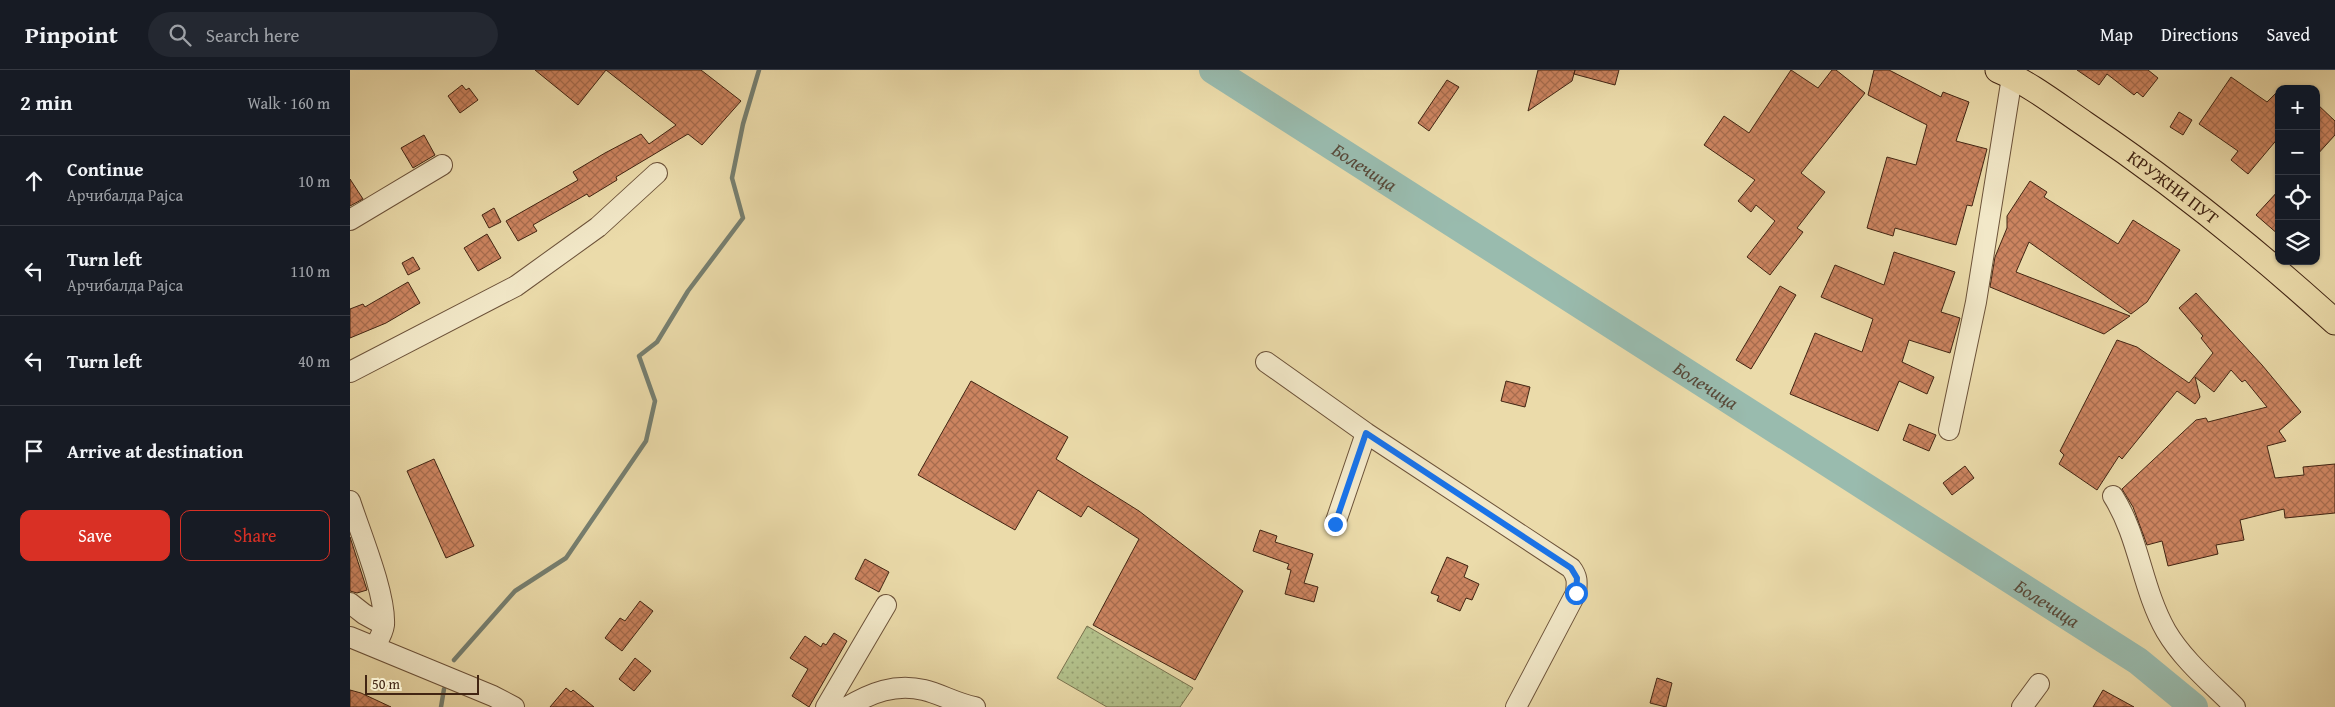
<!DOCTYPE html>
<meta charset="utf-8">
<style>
body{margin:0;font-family:"Gentium Book Plus",serif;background:#242831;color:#f1f3f6}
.controls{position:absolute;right:15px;top:15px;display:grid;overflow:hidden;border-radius:10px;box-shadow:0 1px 4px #0004}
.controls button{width:45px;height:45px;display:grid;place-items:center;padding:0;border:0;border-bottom:1px solid #363941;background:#171b24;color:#f1f3f6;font:25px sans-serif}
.scale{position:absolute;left:15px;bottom:12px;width:114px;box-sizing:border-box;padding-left:5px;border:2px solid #422513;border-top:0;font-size:14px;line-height:18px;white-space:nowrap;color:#422513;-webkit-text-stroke:4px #f2e8c8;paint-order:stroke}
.stop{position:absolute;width:15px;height:15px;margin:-11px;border:4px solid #1a73e8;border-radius:50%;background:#fff}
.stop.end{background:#1a73e8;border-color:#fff;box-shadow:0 1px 5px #0008}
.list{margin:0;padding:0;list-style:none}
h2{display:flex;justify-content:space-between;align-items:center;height:65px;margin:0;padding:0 20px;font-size:21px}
h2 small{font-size:16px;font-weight:400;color:#9ea1a6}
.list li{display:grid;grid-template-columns:32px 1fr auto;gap:15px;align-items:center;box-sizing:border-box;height:90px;padding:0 20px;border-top:1px solid #363941}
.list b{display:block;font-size:19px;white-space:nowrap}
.list p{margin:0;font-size:16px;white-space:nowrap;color:#9ea1a6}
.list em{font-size:16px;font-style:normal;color:#9ea1a6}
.actions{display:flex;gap:10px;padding:15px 20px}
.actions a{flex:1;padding:11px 0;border:1px solid #d93025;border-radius:10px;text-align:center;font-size:18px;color:#d93025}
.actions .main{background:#d93025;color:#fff}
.icon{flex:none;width:28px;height:28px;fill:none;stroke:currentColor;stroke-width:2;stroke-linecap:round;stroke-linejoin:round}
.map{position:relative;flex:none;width:1985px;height:637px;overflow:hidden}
header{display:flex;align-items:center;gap:30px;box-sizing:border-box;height:70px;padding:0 25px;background:#171b24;border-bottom:1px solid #363941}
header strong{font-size:24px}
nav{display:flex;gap:28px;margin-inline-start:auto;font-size:18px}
.search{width:350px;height:45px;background:#242831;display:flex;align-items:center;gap:12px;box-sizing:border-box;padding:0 18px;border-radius:28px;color:#9ea1a6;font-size:19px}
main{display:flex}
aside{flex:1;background:#171b24}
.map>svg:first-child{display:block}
</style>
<header>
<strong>Pinpoint</strong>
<div class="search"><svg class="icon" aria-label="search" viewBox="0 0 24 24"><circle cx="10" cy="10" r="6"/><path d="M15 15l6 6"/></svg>Search here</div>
<nav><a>Map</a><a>Directions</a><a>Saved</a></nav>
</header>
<main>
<aside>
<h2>2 min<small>Walk · 160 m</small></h2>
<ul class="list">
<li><svg class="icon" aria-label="ahead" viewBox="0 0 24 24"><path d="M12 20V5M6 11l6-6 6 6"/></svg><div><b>Continue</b><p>Арчибалда Рајса</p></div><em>10 m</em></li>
<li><svg class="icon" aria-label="left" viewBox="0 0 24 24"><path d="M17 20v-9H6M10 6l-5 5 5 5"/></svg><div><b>Turn left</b><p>Арчибалда Рајса</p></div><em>110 m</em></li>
<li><svg class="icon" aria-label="left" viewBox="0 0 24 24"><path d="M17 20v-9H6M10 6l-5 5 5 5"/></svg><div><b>Turn left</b></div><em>40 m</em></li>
<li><svg class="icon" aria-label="arrive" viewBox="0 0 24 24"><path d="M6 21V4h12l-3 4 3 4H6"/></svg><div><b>Arrive at destination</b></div></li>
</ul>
<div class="actions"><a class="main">Save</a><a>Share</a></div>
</aside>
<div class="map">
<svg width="1985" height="637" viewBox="0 0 1985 637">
<defs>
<pattern id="grass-dots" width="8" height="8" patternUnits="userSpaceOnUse" patternTransform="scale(1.25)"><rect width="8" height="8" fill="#b3c18b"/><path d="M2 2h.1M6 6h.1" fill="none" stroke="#939d70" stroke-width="1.8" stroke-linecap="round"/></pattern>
<pattern id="building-cross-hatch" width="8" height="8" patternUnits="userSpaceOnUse" patternTransform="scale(1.25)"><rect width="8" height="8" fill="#cc8460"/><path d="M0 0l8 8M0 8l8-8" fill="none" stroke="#a76c4e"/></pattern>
</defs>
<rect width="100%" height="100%" fill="#ebdbaa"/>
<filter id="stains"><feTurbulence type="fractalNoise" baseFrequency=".004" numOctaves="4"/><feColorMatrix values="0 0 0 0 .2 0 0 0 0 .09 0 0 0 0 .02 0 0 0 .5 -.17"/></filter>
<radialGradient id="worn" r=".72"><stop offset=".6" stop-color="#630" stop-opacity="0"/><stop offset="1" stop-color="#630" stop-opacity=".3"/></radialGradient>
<!-- grass -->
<path fill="url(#grass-dots)" stroke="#7a734f" d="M737,556L843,618L830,637H757L707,608Z"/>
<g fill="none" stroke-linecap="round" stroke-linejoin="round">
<!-- stream -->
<path stroke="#767f70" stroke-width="4.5" d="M104,590L165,521L216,488L296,371L305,331L289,286L307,272L338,221L393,148L382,108L393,54L409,0
M91,637L94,619"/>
<!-- river -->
<path stroke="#99bbae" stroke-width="28" id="s1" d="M863,0L1788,591L1844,637"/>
</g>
<!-- building -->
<path fill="url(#building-cross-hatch)" stroke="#422513" d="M185,0H351L391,31L352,75L338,64L266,107L267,110L239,127L237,124L183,155L187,161L168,171L156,151L228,110L223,102L255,83L291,64L299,74L326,55L256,0L228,35Z
M1188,0H1225L1222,11L1178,41Z
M1225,0H1269L1265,15L1224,4Z
M1441,0L1468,18L1482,0H1486L1515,23L1451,103L1475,122L1447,158L1453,162L1420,205L1397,187L1425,151L1406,135L1401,142L1388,131L1405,110L1354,75L1374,46L1399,63Z
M1524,0H1539L1591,27L1593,22L1619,32L1606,71L1637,79L1622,136L1617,135L1606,175L1545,158L1543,166L1517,158L1537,87L1566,95L1577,55L1518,25Z
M1727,0H1798L1808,8L1793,27L1787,22L1784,25L1757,4L1749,15Z
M1881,7L1917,32L1929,20V67L1898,104L1881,90L1888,81L1849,54Z
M1097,10L1109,17L1079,61L1068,53Z
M112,15L116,20L119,18L128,30L110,43L98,26Z
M1966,33L1985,51V65L1966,86Z
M1829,42L1842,50L1833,65L1820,57Z
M74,65L85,85L63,98L51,78Z
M0,109L13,129L0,136Z
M1680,111L1697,122L1694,127L1768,174L1783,150L1830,180L1797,232L1781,244L1679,172L1666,202L1780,246L1754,264L1640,217L1645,187L1657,158V146Z
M1929,120V165L1906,145Z
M144,138L151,152L139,158L132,145Z
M137,164L151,188L128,201L114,178Z
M1544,182L1605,202L1591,242L1610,248L1600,283L1559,270L1552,292L1584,307L1577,324L1549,311L1528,361L1440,324L1465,263L1512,282L1523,249L1471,227L1485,195L1534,215Z
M63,187L70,199L58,205L52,193Z
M58,212L70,233L36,253L0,268V239L13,234L15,237Z
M1430,216L1446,225L1401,299L1386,290Z
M1846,223L1912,295L1951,342L1929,361L1936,371L1917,376L1925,408L1954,405L1953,397L1985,394V443L1935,448L1934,439L1890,450L1894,470L1866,475L1868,484L1818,496L1812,471L1797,475L1783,437L1772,419L1846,350L1856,348L1858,352L1917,337L1895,310L1892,312L1881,300L1864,322L1845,307L1850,327L1845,334L1827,321L1772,389L1769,386L1747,420L1709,394L1714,385L1710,381L1767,270L1787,277L1839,313L1863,283L1851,268L1853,266L1829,238Z
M621,311L718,367L706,389L789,441L893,521L845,610L743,555L789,469L738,436L731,447L688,420L665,460L568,405Z
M1156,311L1180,317L1175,337L1151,331Z
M1559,354L1586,365L1579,381L1553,370Z
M84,389L124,476L96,488L57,401Z
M1615,396L1624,408L1602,425L1593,413Z
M910,460L927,466L925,472L963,484L954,513L968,517L964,532L935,524L941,500L937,499L939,494L903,481Z
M0,467L17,520L7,523L0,521Z
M1097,487L1118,496L1114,507L1129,514L1122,530L1116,528L1110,541L1087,531L1089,526L1081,523Z
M515,489L539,502L529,522L505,509Z
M290,531L303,541L272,581L255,568L270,548L275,551Z
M484,563L497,571L459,637L442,626L458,599L440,588L455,566L471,577L473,573L476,575Z
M285,588L301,601L284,621L269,609Z
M1307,608L1322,613L1316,637L1300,633Z
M216,618L221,622L223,620L244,637H200Z
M0,620L11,623L41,637H0Z
M1753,620L1784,637H1743Z"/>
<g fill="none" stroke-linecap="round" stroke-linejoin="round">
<defs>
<path id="minor" d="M0,150L92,95
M916,292L1016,363L1221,498C1228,507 1227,513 1226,523L1166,637
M0,302L166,216L248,157L307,103
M1599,360L1626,232L1662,7
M1763,426C1789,467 1792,519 1816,561C1833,590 1861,613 1885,637
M0,431C10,462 36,524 34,555C33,563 29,569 25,576
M985,454L1016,363
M0,533L14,544L34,555
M0,567L143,626L164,637
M476,637L536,535
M497,637C521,623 545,613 574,620C591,624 607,634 625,637
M1672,637L1689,614"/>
<g id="major">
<path id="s2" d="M1648,0C1679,13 1707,35 1735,54C1824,114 1906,180 1985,252"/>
</g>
</defs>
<!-- minor casing -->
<use href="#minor" stroke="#6c5239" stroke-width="22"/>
<!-- major casing -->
<use href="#major" stroke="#422513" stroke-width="27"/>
<!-- minor -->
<use href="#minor" stroke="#f2e8c8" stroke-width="20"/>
<!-- major -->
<use href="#major" stroke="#ebdbaa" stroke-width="25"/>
</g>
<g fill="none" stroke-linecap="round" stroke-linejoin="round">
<!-- route -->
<path stroke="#1a73e8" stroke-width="6" d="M985,454L1016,363L1221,498L1227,508L1226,523"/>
</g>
<g text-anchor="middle" stroke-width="4.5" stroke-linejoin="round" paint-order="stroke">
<!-- street labels -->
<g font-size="18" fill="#422513" stroke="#f2e8c8">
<text dy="6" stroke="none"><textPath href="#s2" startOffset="211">КРУЖНИ ПУТ</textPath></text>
</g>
<!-- water labels -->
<g font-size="19" font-style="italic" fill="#584a3a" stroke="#f2e8c8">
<text dy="7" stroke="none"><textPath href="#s1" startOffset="180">Болечица</textPath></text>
<text dy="7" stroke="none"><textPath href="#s1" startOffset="585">Болечица</textPath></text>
<text dy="7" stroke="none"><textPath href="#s1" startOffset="990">Болечица</textPath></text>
</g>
</g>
<rect width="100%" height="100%" filter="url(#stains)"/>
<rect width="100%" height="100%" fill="url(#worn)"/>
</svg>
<div class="controls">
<button>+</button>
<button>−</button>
<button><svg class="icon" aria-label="locate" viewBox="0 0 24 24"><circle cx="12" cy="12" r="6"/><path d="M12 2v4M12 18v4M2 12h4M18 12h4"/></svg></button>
<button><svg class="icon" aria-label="layers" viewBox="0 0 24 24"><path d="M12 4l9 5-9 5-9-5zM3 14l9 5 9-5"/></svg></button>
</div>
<div class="scale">50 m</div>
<div class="stop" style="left:1226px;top:523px"></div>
<div class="stop end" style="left:985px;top:454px"></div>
</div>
</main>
